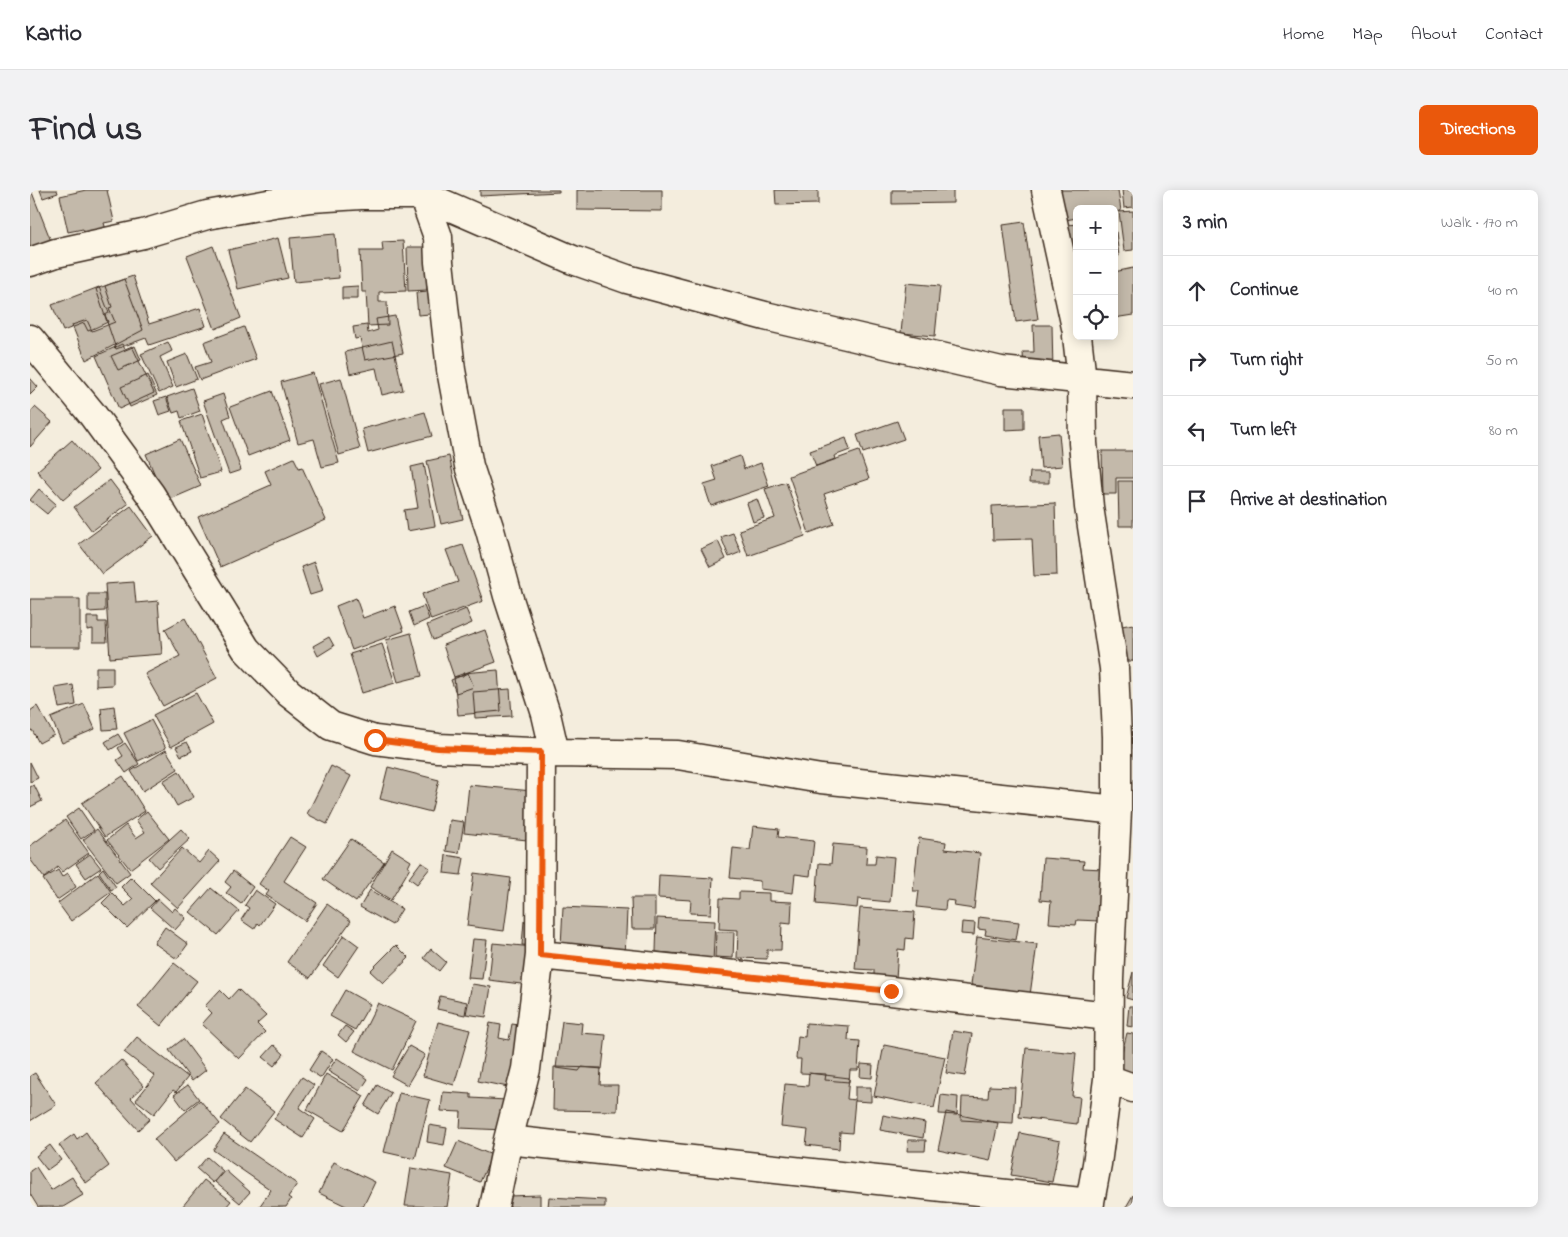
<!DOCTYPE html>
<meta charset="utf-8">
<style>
body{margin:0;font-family:"Indie Flower",sans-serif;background:#f2f2f3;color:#2b2b33}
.controls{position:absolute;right:15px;top:15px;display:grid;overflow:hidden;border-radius:8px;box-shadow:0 2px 12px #0003}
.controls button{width:45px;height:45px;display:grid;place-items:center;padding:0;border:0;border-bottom:1px solid #e1e1e2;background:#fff;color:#2b2b33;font:25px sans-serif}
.stop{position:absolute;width:15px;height:15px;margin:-11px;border:4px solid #ea580c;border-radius:50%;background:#fff}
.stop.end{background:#ea580c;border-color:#fff;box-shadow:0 1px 5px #0008}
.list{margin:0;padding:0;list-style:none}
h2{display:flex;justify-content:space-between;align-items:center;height:65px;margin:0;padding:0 20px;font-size:21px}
h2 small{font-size:16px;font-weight:400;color:#7c7c81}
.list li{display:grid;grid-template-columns:32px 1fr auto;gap:15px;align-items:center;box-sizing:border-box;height:70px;padding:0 20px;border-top:1px solid #e1e1e2}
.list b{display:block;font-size:19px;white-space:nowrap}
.list em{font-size:16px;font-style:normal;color:#7c7c81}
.icon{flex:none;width:28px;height:28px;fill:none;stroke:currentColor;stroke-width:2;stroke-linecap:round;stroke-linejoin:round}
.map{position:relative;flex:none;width:1103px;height:1017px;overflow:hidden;border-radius:8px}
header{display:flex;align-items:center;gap:30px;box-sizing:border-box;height:70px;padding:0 25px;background:#fff;border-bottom:1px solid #e1e1e2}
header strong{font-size:24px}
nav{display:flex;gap:28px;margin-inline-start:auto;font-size:18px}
.intro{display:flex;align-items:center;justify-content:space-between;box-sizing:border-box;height:120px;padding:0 30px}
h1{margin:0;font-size:35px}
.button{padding:12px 22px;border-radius:8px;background:#ea580c;color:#fff;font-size:18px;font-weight:700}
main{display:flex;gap:30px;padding:0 30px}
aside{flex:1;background:#fff;border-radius:8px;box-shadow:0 2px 12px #0003}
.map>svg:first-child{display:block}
</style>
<header>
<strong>Kartio</strong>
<nav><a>Home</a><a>Map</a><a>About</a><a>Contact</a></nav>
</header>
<div class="intro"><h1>Find us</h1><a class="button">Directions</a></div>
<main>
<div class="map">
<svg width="1103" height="1017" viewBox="0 0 1103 1017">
<rect width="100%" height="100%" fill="#f4eddd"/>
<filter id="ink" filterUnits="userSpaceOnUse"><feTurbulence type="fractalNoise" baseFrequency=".02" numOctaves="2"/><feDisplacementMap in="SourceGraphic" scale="10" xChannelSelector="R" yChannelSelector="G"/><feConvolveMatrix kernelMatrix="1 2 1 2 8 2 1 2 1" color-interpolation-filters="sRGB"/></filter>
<g filter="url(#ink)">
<!-- building -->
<path fill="#c3b9aa" stroke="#3b2a1e" d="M0,0H1L21,51L0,58Z
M10,0H27L28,3L13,8Z
M56,0H77L84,31L74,33L77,43L56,48L53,39L38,42L30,6Z
M450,0H529V2L450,6Z
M547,0H632V21L547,20Z
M745,0H788V14L746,15Z
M862,0H923V13L862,14Z
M1025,0H1088L1091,21L1084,22V19H1047V28L1029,31Z
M1092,0H1103V17L1094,18Z
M1103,21V60L1094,61L1089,22Z
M994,32L1008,129L986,132L973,35Z
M1047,34V71H1043L1037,35Z
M1084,42H1086L1089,66H1084Z
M305,44L309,88L264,92L260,48Z
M248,48L258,88L208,99L198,60Z
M373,51L376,101L349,102V112H357L358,135L338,136L336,102H332L330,61H353L352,52Z
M183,56L211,128L185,139L157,66Z
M377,57H396L397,100L378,101Z
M1103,78V125L1084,128V82Z
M103,86L119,134L170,118L176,136L119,155L116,148L86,159L66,99Z
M94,89L113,140L56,170L42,135L57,130L62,141L85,132L79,118L82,117L75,96Z
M876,93L910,96L905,146L871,143Z
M328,96V109H312V97Z
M69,97L79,123L75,125L78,132L58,141L54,133L33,141L22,115Z
M398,102L400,124L388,125L386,103Z
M365,126L373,163L335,170L330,148L325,149L323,137L337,135L338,143L348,140L346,129Z
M1003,135H1022L1023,182H994L993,162H1004Z
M214,137L226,169L170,190L165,177L181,172L174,152Z
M362,151L373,200L352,205L346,178L320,184L315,162Z
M138,152L142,161L130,167L143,197L129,203L111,164Z
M92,154L95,159L102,156L124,203L89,219L66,166Z
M105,156L111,170L88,180L81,166Z
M157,164L167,189L146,197L137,172Z
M283,183L309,273L292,277L284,249L268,253L251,192Z
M118,185L127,205L100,217L91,197Z
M0,188L8,197L0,205Z
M311,188L330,259L309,265L289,194Z
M162,198L170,221L151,228L149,221L143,223L137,207Z
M242,201L260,250L218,266L200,217Z
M193,204L200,226L193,229L211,280L199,284L173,211Z
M136,207L141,221L129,225L124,211Z
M5,217L22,232L0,257V223Z
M975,217H994V239L975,240Z
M395,222L402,246L338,263L332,239Z
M172,224L191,282L170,288L151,231Z
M867,231L874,249L833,263L827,245Z
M1029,243L1032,276L1011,278L1008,245Z
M816,248L820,260L804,266L805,269L786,276L780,261Z
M150,249L171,296L136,311L116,264Z
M42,250L68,280L33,310L7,281Z
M829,261L839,289L794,304L804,334L779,343L759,286Z
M1072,261H1103V288H1086V304H1073Z
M419,266L433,329L411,334L397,271Z
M710,266L714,279L731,273L739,296L681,316L674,295L687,291L682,276Z
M264,268L269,278L272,277L296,330L190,377L168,327L241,295L235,281Z
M394,274L405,336L377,341L374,320L388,318L381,277Z
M1000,282H1019V293H999Z
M80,290L98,314L62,341L44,317Z
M1088,291H1103V336H1089Z
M756,292L775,346L718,366L709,340L745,328L735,299Z
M9,299L26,314L17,324L0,310Z
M727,309L734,328L723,332L717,313Z
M1025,313L1027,385L1004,386L1002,349L963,350L962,316Z
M101,316L123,346L72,384L49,354Z
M703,343L711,362L699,367L691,347Z
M688,351L696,369L680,377L671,359Z
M433,355L453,411L401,430L392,404L428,392L416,360Z
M284,372L293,401L280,405L271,377Z
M104,392L106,413L128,411L132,464L80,468L75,394Z
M58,404H75V421L58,422Z
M326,408L333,428L365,416L374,441L322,460L306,416Z
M0,409H50V457H0Z
M394,416L399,429L384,436L379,422Z
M436,419L442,433L403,450L397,435Z
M57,427H68V432H76L77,452H63V439L57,440Z
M155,428L187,488L133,516L115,484L150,466L135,439Z
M1103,434V471H1096L1092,436Z
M455,440L466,472L424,487L413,455Z
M381,443L392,486L368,492L356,450Z
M299,447L304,456L288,466L283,456Z
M352,454L365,493L332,503L320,464Z
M66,477H83V495L66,496Z
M468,480L471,521L428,525L424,487L433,486V483Z
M438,483L444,497L426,503L421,490Z
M43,495L46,515L29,518L25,498Z
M480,499L482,526L445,528L443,502Z
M166,503L183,534L141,557L123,525Z
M54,514L65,539L32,553L21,528Z
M7,516L24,545L9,553L2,540L0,541V521Z
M84,516L87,539L73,540L71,518Z
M121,530L136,558L108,571L94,543Z
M88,544L93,552L80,560L75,552Z
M157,552L162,561L151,566L146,557Z
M95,553L109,574L96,583L87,570L93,566L88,558Z
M136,560L148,579L113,601L101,581Z
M0,572L8,588L0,592Z
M301,576L321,586L297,634L277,624Z
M358,577L409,590L401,622L350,609Z
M149,581L164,607L147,616L133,591Z
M93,586L115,621L75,647L52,613Z
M4,595L12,611L0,617V597Z
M439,595L502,601L497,650L434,643Z
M49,618L64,640L51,649L36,627Z
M117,621L139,649L100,679L77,650L96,635L106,648L115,642L106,630Z
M35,630L59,663L32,682L28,677L14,688L0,669V656Z
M420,630L434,632L429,663L416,661Z
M723,636L749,639L748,647L784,651L780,686L765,684L763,703L730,699V691L700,688L703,658L720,660Z
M67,639L100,683L86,693L53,650Z
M151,639L160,649L128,678L119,668Z
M260,647L276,657L254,691L287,713L275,731L236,705L239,701L229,694Z
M889,648L916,652L915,659L950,663L944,719L924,716L925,711L916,710L915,720L887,717L889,701H883Z
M321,649L354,672L326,712L293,689Z
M803,654L837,657L836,674H845L846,665L864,667L860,712L828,709L827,718L786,714L789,673L801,674Z
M152,658L169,673L179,661L190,671L148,718L120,693Z
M362,659L381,671L378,677L380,678L361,710L340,697Z
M60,664L71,678L56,688L46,674Z
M416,665L434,668L431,685L414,683Z
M1013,668L1054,671L1053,678L1073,679L1069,731L1047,730L1046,735L1019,733L1021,711L1010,710Z
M391,672L400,678L387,694L379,688Z
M73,678L86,697L81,700L69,682Z
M28,680L32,687L38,683L46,697L27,710L13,689Z
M203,681L223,697L211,714L196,703L201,697L195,692Z
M68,683L81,702L41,731L28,713Z
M444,683L481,688L474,741L437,736Z
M629,685L683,688L681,724L660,723L661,710L628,708Z
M101,687L125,711L97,738L72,713L82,703L95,716L103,709L91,697Z
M181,698L209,721L188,745L160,722Z
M225,700L245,714L230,735L228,733L224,739L211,730L219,718L215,715Z
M340,700L372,719L362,735L330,717Z
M709,702L739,703V711L762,712L761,734L752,733L751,760H737V769L707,768L708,740L689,739L690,708L709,709Z
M601,708H625V739H602Z
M128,709L142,722L145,718L156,728L145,740L120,718Z
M297,714L321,731L280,788L257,772Z
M533,717L597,720L595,767L531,756Z
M830,718L885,722L883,749L876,748L875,760L868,759L866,789L844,787V780L825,779Z
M949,727L989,732L986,750L955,745L956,740L948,739Z
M627,728L685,731L683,771L652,769V764L626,762Z
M494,731L506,732L504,756L492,755Z
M932,732L945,733L944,745L931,744Z
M135,737L158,754L147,769L124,753Z
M686,742H704L703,768L685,767Z
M314,745L329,756L308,787L293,776Z
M947,747L1007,754L1000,805L956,808L957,797L941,795Z
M443,749L457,750L452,789L438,788Z
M463,753L503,757L499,795L459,790Z
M366,755L379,768L353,793L340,781Z
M401,759L416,772L409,781L394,768Z
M144,773L167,791L131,836L108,817Z
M1103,782V810L1096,808Z
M442,794L461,797L456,827L436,824Z
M208,799L236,826L227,834L235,842L209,869L172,834L182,823L175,816L190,800L199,809Z
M315,800L340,814L325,840L300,826Z
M410,806L437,812L435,825L407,819Z
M348,813L386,831L362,880L324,861Z
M1099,816H1103V837L1097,836Z
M532,831L552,833L551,843L576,845L572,879L552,877L549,881L526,878Z
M408,832L440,840L424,895L393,886Z
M460,833L471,835L469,848L479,850L482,834L495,836L483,898L448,891Z
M776,833L819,836L818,850L830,851L828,880H820L819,892L795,890L796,884L770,883L771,869H766L768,846L775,847Z
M315,836L324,842L316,852L308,845Z
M923,841L942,844L935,886L916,883Z
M1097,843L1103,844V887L1087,883Z
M107,847L158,887L146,902L143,900L124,924L106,910L125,886L94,862Z
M153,849L176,880L162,891L139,860Z
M244,855L254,864L244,876L233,867Z
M854,855L915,867L904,918L844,906Z
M379,856L395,865L377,895L361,886Z
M996,858L1046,863L1042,906L1050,907L1047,934L989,927Z
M291,861L303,869L291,888L279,880Z
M307,868L338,889L330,901L298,881Z
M91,870L114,896L101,908L120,929L108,940L66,893Z
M831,874L843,875L842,888L830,887Z
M524,877L571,878L570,895H588L587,921L523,920Z
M5,883L26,915L0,931V886Z
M779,883L819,888L817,909L825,910L822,943L810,942L809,959L776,955L778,940L751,937L755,894L778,896Z
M296,884L334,906L313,941L277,920Z
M272,887L284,895L269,918L285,929L273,948L244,929Z
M158,895L169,909L155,920L144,905Z
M347,895L361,903L348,924L335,916Z
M959,896L985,897L983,933L931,930L932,907L958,908Z
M825,897H841V912L825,911Z
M215,899L244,921L220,952L191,929Z
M413,902L441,904V908L476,910L474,940L430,938L431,922L411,921Z
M369,903L400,910L385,969L354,962Z
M911,905L928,907L927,925L909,924Z
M170,910L190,934L144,972L124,949Z
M916,922L968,933L960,971L908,960Z
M853,925L895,933L893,948L850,940Z
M399,935L417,938L414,955L397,952Z
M56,942L79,976L56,993L29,955L44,944L47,949Z
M990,943L1030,951L1022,992L981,985Z
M194,944L267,994L258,1007L261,1009L256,1017H229L241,1000L183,960Z
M878,950H896L895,961H877Z
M428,951L462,965L450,992L416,978Z
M20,955L31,970L17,980L6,966Z
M177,967L193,981L183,993L167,979Z
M304,972L345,992L333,1017H318L289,1003Z
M6,977L21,1000L42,987L53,1005L33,1017H8L0,1004V981Z
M381,978L422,985L417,1017L375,1016Z
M195,980L220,1002L210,1013L185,992Z
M174,990L201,1011L196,1017H152Z
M510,1005V1017H478V1006Z
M1103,1005V1017H1096Z
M519,1007L575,1010V1017H518Z"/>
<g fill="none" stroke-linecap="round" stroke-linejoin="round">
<defs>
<path id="street" d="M393,0V5L408,47L409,72L421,180L439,276L460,340L478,406L516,524L525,563
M1016,0L1047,142
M0,72L26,63L113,44L177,25L244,13L281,8L331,5H393L543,70L597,89L735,126L971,181L1103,195
M1047,146L1052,190L1053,253L1059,317L1084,478L1087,547V620L1079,789L1078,889L1067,974L1059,1017
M0,149L62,224L121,305L216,459L259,503L301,536L345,550L408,558L525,563L648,565L791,589L1087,620
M510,765L861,801L1078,826
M1078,889L1103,898
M478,950L1060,1013
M464,1017L478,950L496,879L510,765L511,562"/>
</defs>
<!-- street casing -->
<use href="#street" stroke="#3b2a1e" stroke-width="31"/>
<!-- street -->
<use href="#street" stroke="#fcf5e5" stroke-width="28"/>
</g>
</g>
<g fill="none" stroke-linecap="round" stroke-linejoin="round" filter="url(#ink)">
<!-- route -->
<path stroke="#ea580c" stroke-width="6" d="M345,550L408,558L511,562L510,765L861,801"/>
</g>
</svg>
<div class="controls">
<button>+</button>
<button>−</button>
<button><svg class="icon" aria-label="locate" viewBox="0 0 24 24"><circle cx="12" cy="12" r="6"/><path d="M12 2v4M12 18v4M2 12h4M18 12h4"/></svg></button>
</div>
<div class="stop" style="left:345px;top:550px"></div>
<div class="stop end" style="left:861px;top:801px"></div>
</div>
<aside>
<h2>3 min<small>Walk · 170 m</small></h2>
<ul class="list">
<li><svg class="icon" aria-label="ahead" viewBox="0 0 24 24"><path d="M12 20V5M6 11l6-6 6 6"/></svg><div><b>Continue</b></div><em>40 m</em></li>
<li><svg class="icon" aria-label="right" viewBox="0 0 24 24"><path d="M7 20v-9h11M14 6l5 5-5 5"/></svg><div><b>Turn right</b></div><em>50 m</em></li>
<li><svg class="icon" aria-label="left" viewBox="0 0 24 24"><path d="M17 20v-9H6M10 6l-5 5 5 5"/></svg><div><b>Turn left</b></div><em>80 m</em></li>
<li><svg class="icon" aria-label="arrive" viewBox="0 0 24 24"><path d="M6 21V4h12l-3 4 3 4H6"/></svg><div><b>Arrive at destination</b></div></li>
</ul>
</aside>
</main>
